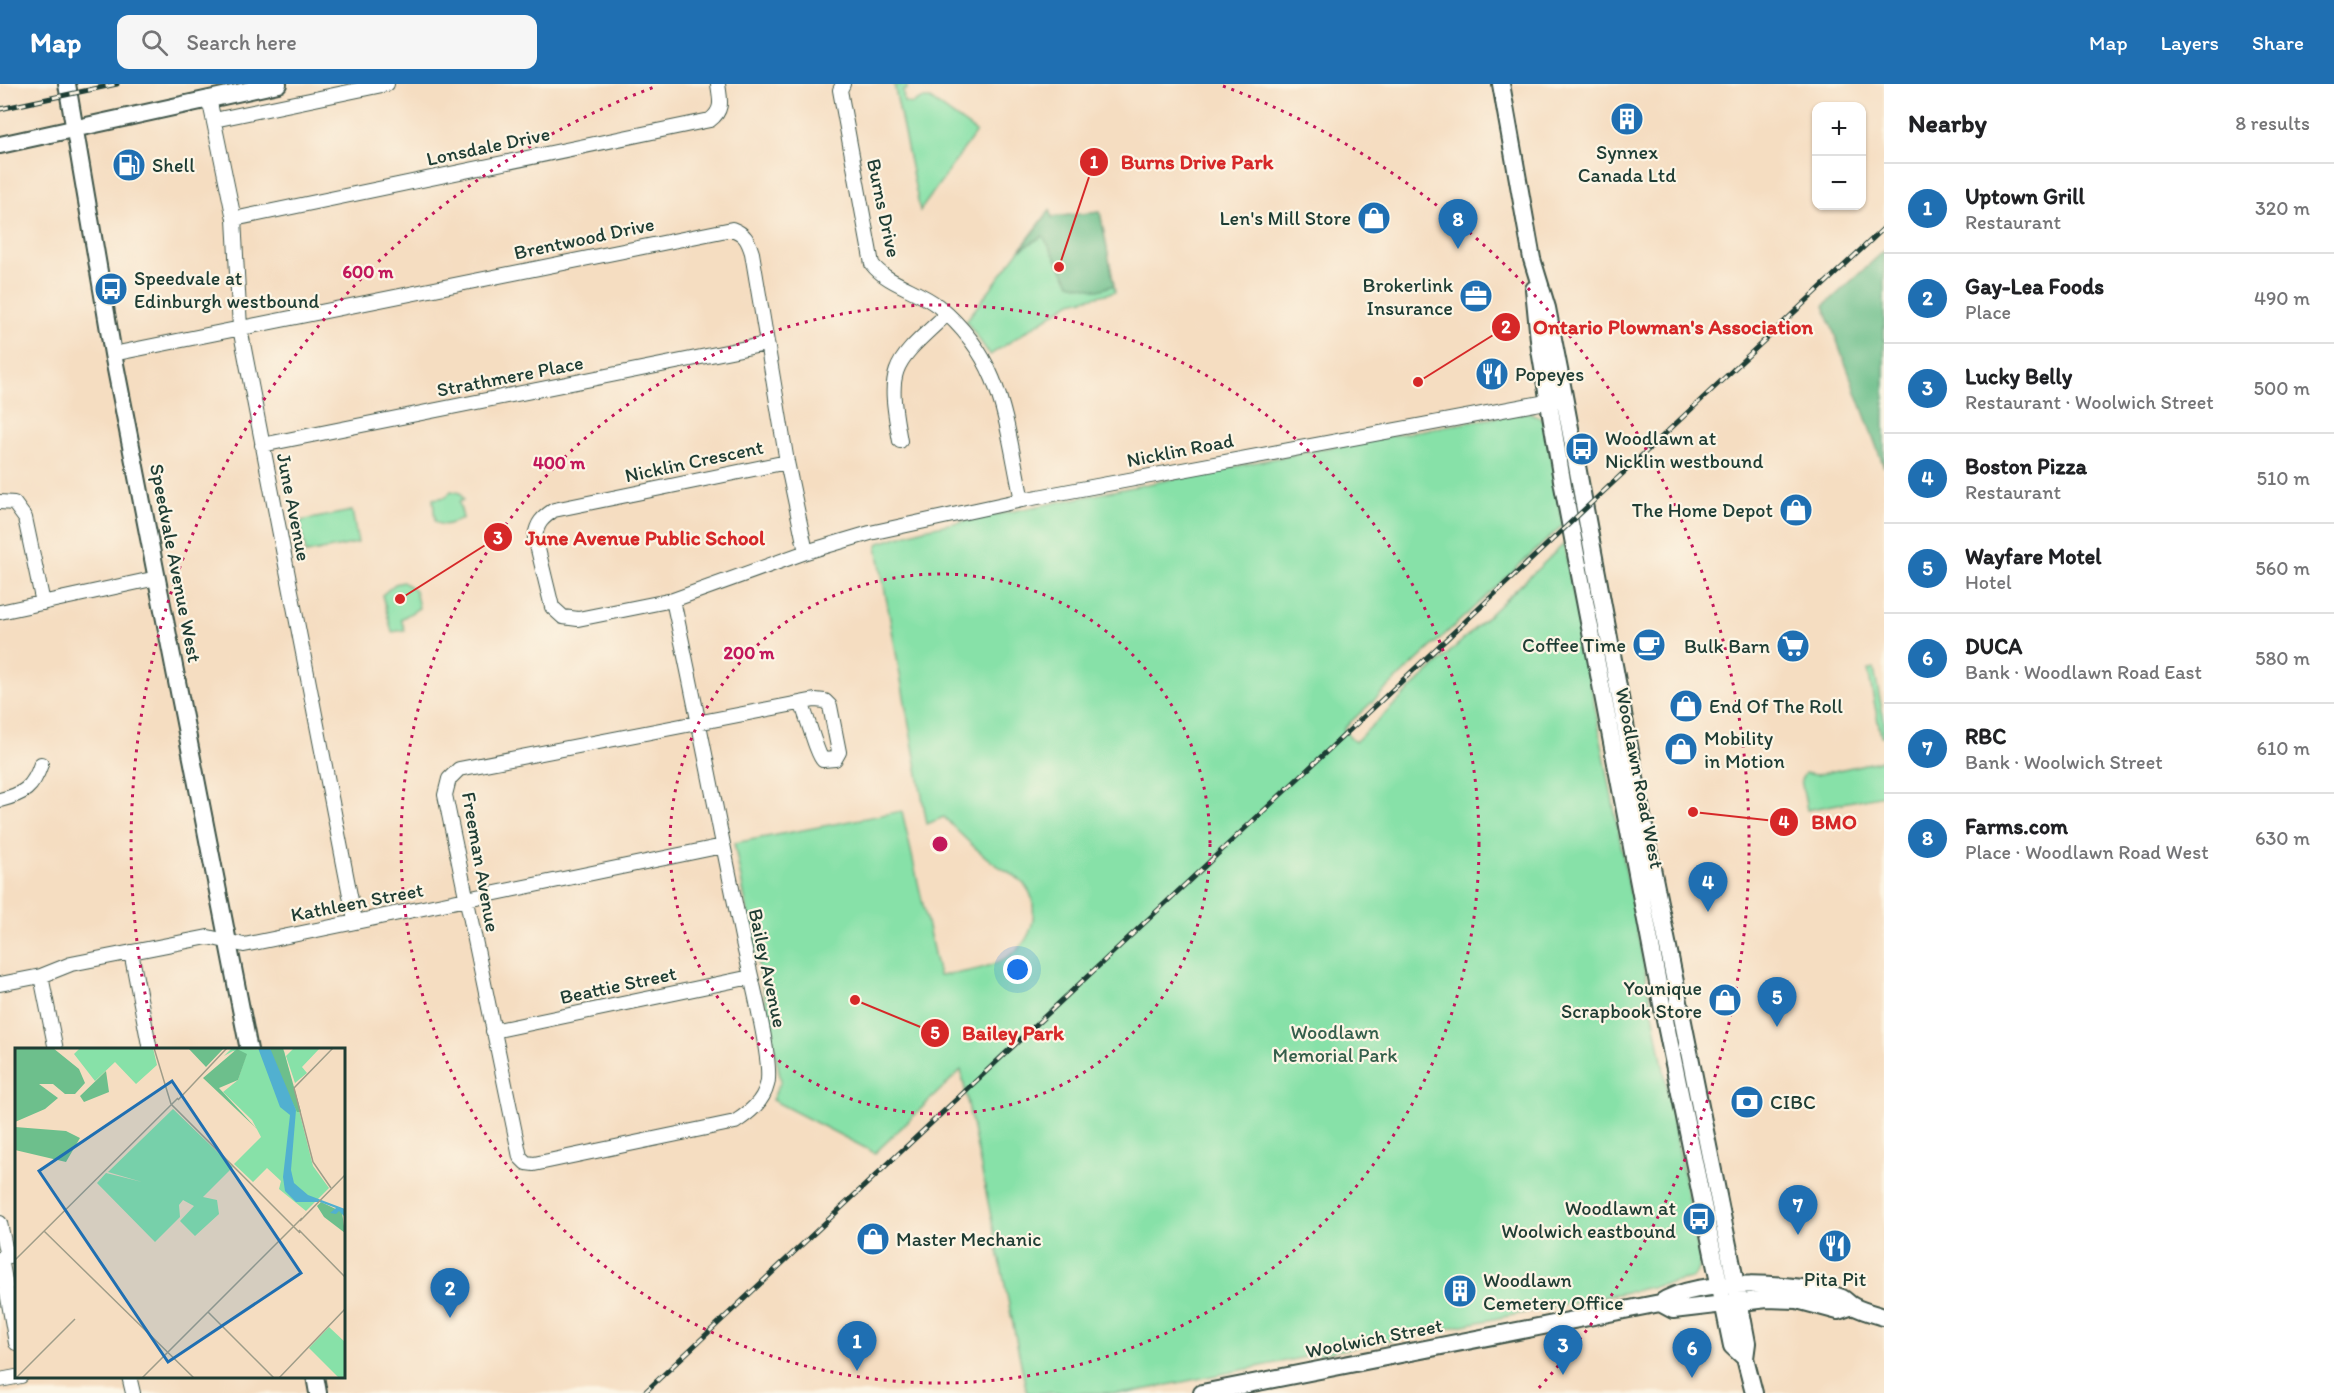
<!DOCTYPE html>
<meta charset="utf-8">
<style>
body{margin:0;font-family:Itim,sans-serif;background:#f6f6f6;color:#202124}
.controls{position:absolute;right:18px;top:18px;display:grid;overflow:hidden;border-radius:12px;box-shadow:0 2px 4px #0004}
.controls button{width:54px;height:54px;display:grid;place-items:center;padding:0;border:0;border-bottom:2px solid #e0e0e0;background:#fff;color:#202124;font:30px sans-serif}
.you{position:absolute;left:1018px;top:886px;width:21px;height:21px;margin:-15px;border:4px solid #fff;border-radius:50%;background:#1a73e8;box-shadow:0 0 0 9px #1a73e833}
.badge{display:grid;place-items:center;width:39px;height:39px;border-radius:50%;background:#1f6fb2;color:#fff;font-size:20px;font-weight:700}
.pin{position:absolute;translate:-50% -50px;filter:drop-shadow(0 2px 3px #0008)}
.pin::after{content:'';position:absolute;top:32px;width:21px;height:18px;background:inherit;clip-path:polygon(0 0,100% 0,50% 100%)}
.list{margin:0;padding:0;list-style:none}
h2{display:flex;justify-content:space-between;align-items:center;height:78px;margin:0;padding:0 24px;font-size:26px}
h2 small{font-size:20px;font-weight:400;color:#757577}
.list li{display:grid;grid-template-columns:39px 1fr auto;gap:18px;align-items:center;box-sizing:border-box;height:90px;padding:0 24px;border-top:2px solid #e0e0e0}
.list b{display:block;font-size:22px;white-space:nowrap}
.list p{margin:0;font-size:20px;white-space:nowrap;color:#757577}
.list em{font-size:20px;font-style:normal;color:#757577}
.icon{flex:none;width:33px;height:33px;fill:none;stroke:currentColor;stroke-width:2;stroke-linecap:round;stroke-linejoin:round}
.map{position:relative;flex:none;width:1884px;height:1309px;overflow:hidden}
header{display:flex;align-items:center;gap:36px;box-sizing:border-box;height:84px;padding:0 30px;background:#1f6fb2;color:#fff}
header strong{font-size:28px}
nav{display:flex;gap:33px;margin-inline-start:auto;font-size:21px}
.search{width:420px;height:54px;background:#f6f6f6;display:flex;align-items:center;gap:15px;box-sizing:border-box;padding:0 21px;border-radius:12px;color:#757577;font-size:22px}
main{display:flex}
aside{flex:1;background:#fff}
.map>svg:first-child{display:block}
</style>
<header>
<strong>Map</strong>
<div class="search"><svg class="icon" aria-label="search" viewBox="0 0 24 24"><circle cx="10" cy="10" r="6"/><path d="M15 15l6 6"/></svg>Search here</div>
<nav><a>Map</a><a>Layers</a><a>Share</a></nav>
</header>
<main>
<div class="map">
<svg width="1884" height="1309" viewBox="0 0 1884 1309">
<rect width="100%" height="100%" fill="#fcf5e5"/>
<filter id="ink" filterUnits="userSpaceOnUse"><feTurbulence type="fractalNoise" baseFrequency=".0167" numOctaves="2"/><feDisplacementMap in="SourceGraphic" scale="12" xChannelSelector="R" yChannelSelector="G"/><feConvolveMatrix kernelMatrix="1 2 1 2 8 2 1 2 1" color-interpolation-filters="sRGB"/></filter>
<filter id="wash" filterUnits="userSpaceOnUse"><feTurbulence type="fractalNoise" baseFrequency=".008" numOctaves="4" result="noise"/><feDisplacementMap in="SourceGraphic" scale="24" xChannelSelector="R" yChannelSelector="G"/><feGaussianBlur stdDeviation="1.35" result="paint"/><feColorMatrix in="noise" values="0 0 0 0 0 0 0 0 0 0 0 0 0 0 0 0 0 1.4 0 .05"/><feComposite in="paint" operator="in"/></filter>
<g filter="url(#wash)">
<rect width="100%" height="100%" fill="#f5ddc1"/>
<!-- green -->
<path fill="#87e1a8" stroke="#538f6e" stroke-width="1.5" d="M894,0H907V5L903,7L904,18L912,20L921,15H930L976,48L920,127Z
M1050,126L1052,133L1100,128L1115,208L1071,218L990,271L966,237Z
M1528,328L1540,333L1547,342L1563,441L1343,645L1355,658L1564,460L1700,1177L1699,1185L1691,1195L1128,1309H1027L961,986L875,1069L772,1016L781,997L734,759L902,727L939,892C975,887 1027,880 1033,835C1034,825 1034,813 1027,804C1019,792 1007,788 995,780C976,766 960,750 944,733L927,740L877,463L879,459L924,445L1366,356Z
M451,407L460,409L463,416L459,418L463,434C453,438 444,445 435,437L433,415L446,413Z
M352,427L358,459L306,469L300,437Z
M403,498L415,506L419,524L401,535L405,546L392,548L382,511L395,500Z
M1874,585L1884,636V653H1881L1868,586Z
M1884,676V711L1807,726L1801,696L1805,689L1816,691Z"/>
<!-- forest -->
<path fill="#6dbf8c" stroke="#467e60" stroke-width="1.5" d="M1050,126L1052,133L1100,128L1114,201L1099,206L1070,199L1043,152L1021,165Z
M1884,167V383L1824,222Z"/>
</g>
<g filter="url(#ink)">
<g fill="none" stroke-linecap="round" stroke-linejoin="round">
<defs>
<path id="minor" d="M843,0L840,6L872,180C887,200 918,206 938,222C1004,276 1005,338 1022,416
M209,14L234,135L240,244L355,837
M214,36L387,0
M234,135L710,36C724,26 720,15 718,0
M113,270L732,145C745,150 748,156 752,169L787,378L806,468
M900,357C886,281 892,281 947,230
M262,361L766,260
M787,378L554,426C542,434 537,439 535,453L552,523L563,533L578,535L673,516L806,468L870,449L1022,416L1557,316
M0,418L14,419L25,434L43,519
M673,516C698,630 719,744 743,858C749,885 774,980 767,1001C763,1018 749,1029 735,1038L534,1080L526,1079L520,1073L445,711L449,695L459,685L815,616L825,617L830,622L839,668L835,675L823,676C817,671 807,631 801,619
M0,528L157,494
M0,716C24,710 33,704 41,680
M131,868L150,966
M41,892L56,966
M0,900L41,892L71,880L208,853L244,861L723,762
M493,947L751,893
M0,1139L7,1173
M1,1174L16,1259
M129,1292L133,1309
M0,1296L21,1292"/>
<path id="major" d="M67,0L113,270L249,966
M1501,0L1532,175L1547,224L1561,296L1648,764L1739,1216L1747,1259L1745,1274L1754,1309
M0,61L278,0
M1534,205L1540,266L1563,402L1666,941L1732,1262L1745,1274
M1660,1219L1673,1226L1767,1215L1797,1216L1838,1227L1853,1222
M315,1292L318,1309
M1202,1309L1660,1219C1697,1193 1801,1197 1842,1214C1846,1216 1849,1220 1853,1222C1862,1227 1874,1230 1884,1233"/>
</defs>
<!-- minor casing -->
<use href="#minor" stroke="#3f5549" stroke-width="16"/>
<!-- major casing -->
<use href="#major" stroke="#3f5549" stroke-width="20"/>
<!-- minor -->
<use href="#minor" stroke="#fff" stroke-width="14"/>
<!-- major -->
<use href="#major" stroke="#fff" stroke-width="16"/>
<defs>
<path id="rail" d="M0,25L117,0
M644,1309L1884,144"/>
</defs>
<!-- rail casing -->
<use href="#rail" stroke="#1f3d34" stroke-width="5"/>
<!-- rail -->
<use href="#rail" stroke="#fcf5e5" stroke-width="3" stroke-dasharray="9" stroke-linecap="butt"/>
</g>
</g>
<!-- distance rings -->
<g fill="none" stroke="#c2185b" stroke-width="3" stroke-dasharray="3 6">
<circle cx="940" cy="760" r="270"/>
<circle cx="940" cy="760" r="539"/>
<path d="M157 963A809 809 0 0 1 657 2M1223 2A809 809 0 0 1 1536 1307"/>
</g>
<!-- icons -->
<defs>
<symbol id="building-disc" viewBox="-11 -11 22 22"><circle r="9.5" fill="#1f6fb2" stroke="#fcf5e5"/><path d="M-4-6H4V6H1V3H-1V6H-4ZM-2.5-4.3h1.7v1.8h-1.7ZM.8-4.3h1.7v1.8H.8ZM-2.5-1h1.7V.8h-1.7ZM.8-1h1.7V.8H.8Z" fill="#fff"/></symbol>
<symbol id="fuel-disc" viewBox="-11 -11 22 22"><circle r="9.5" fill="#1f6fb2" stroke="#fcf5e5"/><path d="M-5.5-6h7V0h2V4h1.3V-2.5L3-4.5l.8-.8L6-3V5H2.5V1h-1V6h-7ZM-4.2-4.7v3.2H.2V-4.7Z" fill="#fff"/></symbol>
<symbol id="shop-disc" viewBox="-11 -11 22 22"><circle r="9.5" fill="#1f6fb2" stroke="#fcf5e5"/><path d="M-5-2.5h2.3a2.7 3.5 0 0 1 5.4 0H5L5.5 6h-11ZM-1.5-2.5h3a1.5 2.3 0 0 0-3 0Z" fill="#fff"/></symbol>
<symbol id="bus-disc" viewBox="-11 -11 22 22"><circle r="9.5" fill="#1f6fb2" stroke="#fcf5e5"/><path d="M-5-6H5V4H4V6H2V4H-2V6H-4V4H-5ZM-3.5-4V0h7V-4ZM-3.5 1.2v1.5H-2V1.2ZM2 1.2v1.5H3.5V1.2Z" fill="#fff"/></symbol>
<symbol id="office-disc" viewBox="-11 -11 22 22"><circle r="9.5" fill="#1f6fb2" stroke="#fcf5e5"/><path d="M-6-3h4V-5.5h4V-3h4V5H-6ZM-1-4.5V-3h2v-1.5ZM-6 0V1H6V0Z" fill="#fff"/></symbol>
<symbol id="restaurant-disc" viewBox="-11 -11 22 22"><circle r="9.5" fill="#1f6fb2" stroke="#fcf5e5"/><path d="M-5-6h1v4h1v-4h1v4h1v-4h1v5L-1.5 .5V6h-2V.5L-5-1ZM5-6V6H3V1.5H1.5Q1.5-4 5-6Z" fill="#fff"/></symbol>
<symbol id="cafe-disc" viewBox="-11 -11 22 22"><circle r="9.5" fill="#1f6fb2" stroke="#fcf5e5"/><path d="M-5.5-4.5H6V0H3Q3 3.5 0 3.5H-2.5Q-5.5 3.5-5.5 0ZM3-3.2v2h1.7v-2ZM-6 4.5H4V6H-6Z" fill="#fff"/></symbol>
<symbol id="supermarket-disc" viewBox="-11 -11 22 22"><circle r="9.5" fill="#1f6fb2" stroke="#fcf5e5"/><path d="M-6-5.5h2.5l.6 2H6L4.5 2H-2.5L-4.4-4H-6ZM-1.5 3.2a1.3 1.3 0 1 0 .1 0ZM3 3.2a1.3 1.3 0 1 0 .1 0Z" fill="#fff"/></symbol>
<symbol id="bank-disc" viewBox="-11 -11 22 22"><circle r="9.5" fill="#1f6fb2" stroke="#fcf5e5"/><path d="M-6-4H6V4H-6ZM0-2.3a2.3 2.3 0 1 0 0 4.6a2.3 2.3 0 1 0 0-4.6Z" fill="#fff"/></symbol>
</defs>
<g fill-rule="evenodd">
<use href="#building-disc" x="1608" y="16" width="38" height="38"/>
<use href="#fuel-disc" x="110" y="62" width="38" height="38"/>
<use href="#shop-disc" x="1355" y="115" width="38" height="38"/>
<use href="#bus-disc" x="92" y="186" width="38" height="38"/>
<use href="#office-disc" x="1457" y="193" width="38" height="38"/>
<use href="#restaurant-disc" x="1473" y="271" width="38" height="38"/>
<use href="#bus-disc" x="1563" y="346" width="38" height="38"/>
<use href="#shop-disc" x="1777" y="407" width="38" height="38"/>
<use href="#cafe-disc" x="1630" y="542" width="38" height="38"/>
<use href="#supermarket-disc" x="1774" y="543" width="38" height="38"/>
<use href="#shop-disc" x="1667" y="603" width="38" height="38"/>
<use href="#shop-disc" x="1662" y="646" width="38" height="38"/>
<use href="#shop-disc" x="1706" y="897" width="38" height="38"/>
<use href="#bank-disc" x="1728" y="999" width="38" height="38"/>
<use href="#bus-disc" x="1680" y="1116" width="38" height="38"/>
<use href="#shop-disc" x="854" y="1136" width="38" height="38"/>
<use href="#restaurant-disc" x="1816" y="1143" width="38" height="38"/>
<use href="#building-disc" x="1441" y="1188" width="38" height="38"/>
</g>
<g text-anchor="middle" stroke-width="4.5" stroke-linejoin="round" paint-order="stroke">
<!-- street labels -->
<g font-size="20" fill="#1f3d34" stroke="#fcf5e5">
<text transform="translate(488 62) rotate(-12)" y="7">Lonsdale Drive</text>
<text transform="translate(884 124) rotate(78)" y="7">Burns Drive</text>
<text transform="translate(584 154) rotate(-12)" y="7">Brentwood Drive</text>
<text transform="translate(510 292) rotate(-11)" y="7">Strathmere Place</text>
<text transform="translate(1180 366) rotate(-11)" y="7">Nicklin Road</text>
<text transform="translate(694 377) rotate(-12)" y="7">Nicklin Crescent</text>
<text transform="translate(294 423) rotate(79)" y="7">June Avenue</text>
<text transform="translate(176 479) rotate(79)" y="7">Speedvale Avenue West</text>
<text transform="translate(1640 694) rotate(79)" y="7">Woodlawn Road West</text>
<text transform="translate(481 778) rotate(80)" y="7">Freeman Avenue</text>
<text transform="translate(357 818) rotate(-11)" y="7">Kathleen Street</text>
<text transform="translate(768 884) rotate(78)" y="7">Bailey Avenue</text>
<text transform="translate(618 901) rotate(-12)" y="7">Beattie Street</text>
<text transform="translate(1374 1254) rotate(-11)" y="7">Woolwich Street</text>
</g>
<!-- poi labels -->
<g font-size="20" fill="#1f3d34" stroke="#fcf5e5" text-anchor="start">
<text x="1627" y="75" text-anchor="middle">Synnex<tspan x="1627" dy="23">Canada Ltd</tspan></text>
<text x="152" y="88">Shell</text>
<text x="1351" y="141" text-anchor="end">Len's Mill Store</text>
<text x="134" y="201">Speedvale at<tspan x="134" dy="23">Edinburgh westbound</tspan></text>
<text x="1453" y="208" text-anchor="end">Brokerlink<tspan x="1453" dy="23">Insurance</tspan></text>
<text x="1515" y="297">Popeyes</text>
<text x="1605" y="361">Woodlawn at<tspan x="1605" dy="23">Nicklin westbound</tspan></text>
<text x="1773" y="433" text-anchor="end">The Home Depot</text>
<text x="1626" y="568" text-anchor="end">Coffee Time</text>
<text x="1770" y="569" text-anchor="end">Bulk Barn</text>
<text x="1709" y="629">End Of The Roll</text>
<text x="1704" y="661">Mobility<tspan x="1704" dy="23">in Motion</tspan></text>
<text x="1702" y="911" text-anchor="end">Younique<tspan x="1702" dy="23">Scrapbook Store</tspan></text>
<text x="1770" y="1025">CIBC</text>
<text x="1676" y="1131" text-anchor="end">Woodlawn at<tspan x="1676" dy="23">Woolwich eastbound</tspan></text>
<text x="896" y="1162">Master Mechanic</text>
<text x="1835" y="1202" text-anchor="middle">Pita Pit</text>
<text x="1483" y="1203">Woodlawn<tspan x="1483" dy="23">Cemetery Office</tspan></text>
</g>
<!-- park labels -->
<g font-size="20" fill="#345e4b" stroke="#fcf5e5">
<text x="1335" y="955">Woodlawn<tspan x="1335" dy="23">Memorial Park</tspan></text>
</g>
</g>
<!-- overview -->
<g transform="translate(15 964)">
<rect width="330" height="330" fill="#f5ddc1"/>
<path d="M65,0H138L142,17L121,36L100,14L80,33L59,6ZM217,0L269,3L298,118L314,140L291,163L264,141L266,133L252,120L238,134L219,116L246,89L237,72L208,44L223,32L231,7L218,3L209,8ZM279,0H305L287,19L292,25L280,35L271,8ZM158,61L218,119L188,149L202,152L204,166L180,188L165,173L179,158L168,152L164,157L165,169L140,194L82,135L91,125L127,134L93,124ZM314,279L330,294V330H324L294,300Z" fill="#87e1a8"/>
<path d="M0,0H38L64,21L70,35L60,46H50L38,36H24L43,50L30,61L0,74ZM173,0H209L191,19ZM255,0H268L286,64H282L259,17ZM222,1L232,6L223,32L204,40L242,81L188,30ZM91,23L94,44L69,54L65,48ZM0,79L51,83L65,90L51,114L0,102ZM306,154L327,164L330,185L309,169L302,158Z" fill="#6dbf8c"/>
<path d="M243,0H255L281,62L276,122L279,135L293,147L330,161V169L324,163L321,166L315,165L321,160L305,154H281L270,143L268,129L275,67L265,59Z" fill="#51b0d0"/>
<path fill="none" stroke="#9f9d89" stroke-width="1.5" d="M139,0L156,56L285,185M163,52L212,0M316,140L298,114L279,40L318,0M285,173L330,127M284,182L330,229M29,183L179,330M0,212L163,50M193,264L259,330M1,330L60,271M127,330L287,170M264,330L330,261"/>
<path fill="#1f6fb2" fill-opacity="0.15" stroke="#1f6fb2" stroke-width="3" d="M157,33L286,225L153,314L24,123Z"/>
<rect width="330" height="330" fill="none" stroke="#1f3d34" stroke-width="3"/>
</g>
<circle cx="940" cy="760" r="9" fill="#c2185b" stroke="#fcf5e5" stroke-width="3"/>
<g font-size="18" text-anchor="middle" font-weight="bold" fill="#c2185b" stroke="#fcf5e5" stroke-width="4.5" stroke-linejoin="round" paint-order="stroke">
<text x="368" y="194">600 m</text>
<text x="559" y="385">400 m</text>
<text x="749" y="575">200 m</text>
</g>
<!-- callouts -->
<path fill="none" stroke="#d62828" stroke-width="2" d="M1059 183L1094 78M1418 298L1506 243M400 515L498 453M1693 728L1784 738M855 916L935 949"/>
<g fill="#d62828" stroke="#fcf5e5" stroke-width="2">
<circle cx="1059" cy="183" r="6"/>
<circle cx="1418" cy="298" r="6"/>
<circle cx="400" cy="515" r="6"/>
<circle cx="1693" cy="728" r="6"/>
<circle cx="855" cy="916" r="6"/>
<circle cx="1094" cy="78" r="15"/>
<circle cx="1506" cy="243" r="15"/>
<circle cx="498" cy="453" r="15"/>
<circle cx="1784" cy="738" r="15"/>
<circle cx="935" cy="949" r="15"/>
</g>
<g font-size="18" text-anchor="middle" font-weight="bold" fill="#fff">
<text x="1094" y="84">1</text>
<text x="1506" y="249">2</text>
<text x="498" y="460">3</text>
<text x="1784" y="744">4</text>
<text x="935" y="955">5</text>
</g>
<g font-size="21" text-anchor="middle" font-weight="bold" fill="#d62828" stroke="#fcf5e5" stroke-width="4.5" stroke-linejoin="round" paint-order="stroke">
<text x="1197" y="85">Burns Drive Park</text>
<text x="1673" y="250">Ontario Plowman's Association</text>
<text x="645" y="461">June Avenue Public School</text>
<text x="1834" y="745">BMO</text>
<text x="1013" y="956">Bailey Park</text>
</g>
</svg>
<div class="controls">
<button>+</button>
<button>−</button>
</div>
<div class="you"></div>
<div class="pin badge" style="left:857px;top:1287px">1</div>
<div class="pin badge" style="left:450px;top:1234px">2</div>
<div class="pin badge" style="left:1563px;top:1291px">3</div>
<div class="pin badge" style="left:1708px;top:828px">4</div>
<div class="pin badge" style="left:1777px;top:943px">5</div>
<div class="pin badge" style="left:1692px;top:1294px">6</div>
<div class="pin badge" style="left:1798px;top:1151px">7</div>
<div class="pin badge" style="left:1458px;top:165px">8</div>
</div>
<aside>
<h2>Nearby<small>8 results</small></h2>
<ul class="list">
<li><span class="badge">1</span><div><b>Uptown Grill</b><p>Restaurant</p></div><em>320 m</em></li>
<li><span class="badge">2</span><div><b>Gay-Lea Foods</b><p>Place</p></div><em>490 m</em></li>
<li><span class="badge">3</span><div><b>Lucky Belly</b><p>Restaurant · Woolwich Street</p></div><em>500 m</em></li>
<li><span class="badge">4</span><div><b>Boston Pizza</b><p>Restaurant</p></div><em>510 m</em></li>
<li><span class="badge">5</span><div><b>Wayfare Motel</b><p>Hotel</p></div><em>560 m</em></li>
<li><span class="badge">6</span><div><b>DUCA</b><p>Bank · Woodlawn Road East</p></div><em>580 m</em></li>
<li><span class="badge">7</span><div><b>RBC</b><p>Bank · Woolwich Street</p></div><em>610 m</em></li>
<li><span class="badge">8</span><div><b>Farms.com</b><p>Place · Woodlawn Road West</p></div><em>630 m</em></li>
</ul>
</aside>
</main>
